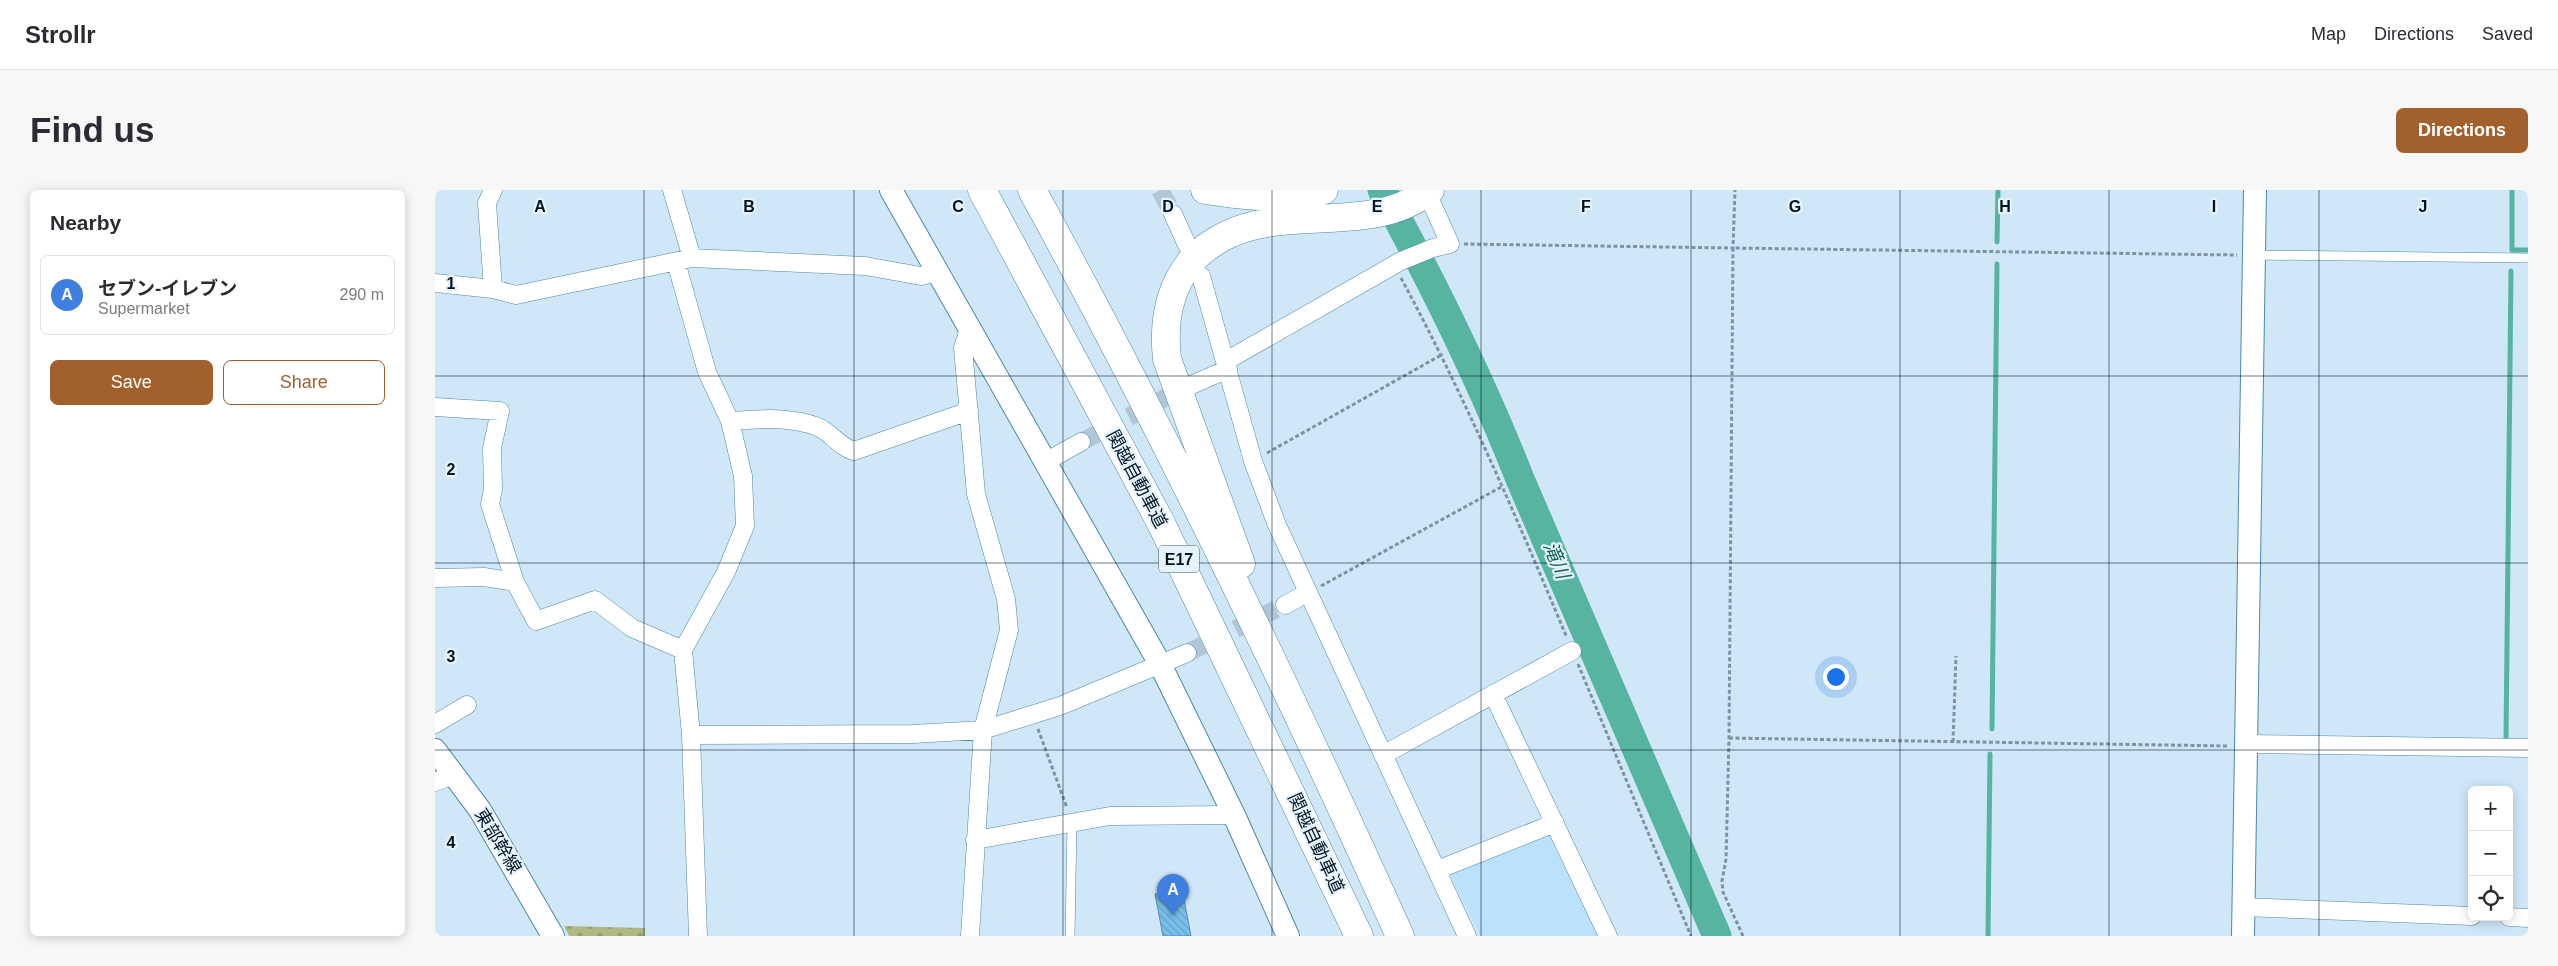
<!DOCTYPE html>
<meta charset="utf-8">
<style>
body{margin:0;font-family:Arial,"Noto Sans JP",sans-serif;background:#f7f7f7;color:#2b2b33}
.controls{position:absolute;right:15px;bottom:15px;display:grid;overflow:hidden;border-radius:8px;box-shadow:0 2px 12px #0003}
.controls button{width:45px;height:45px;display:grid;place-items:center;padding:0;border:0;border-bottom:1px solid #e1e1e2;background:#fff;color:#2b2b33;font:25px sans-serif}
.you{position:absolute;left:1400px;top:486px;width:18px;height:18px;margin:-12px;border:4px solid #fff;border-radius:50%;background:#1a73e8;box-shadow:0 0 0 8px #1a73e833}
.badge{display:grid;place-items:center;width:32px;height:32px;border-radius:50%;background:#a2612c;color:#fff;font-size:16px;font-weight:700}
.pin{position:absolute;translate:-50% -41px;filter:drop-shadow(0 1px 2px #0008)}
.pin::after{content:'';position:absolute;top:26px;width:18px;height:15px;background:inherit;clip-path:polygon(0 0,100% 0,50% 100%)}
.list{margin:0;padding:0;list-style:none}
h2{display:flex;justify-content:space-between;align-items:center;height:65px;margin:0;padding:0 20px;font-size:21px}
h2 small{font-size:16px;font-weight:400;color:#7c7c81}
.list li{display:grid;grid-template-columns:32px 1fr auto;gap:15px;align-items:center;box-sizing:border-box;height:80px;margin:0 10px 10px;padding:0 10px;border:1px solid #e1e1e2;border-radius:8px}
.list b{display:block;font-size:19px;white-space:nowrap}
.list p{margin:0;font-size:16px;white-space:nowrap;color:#7c7c81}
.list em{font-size:16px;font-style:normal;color:#7c7c81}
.actions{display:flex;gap:10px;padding:15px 20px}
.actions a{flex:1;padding:11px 0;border:1px solid #a2612c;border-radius:8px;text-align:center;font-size:18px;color:#a2612c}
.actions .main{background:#a2612c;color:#fff}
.icon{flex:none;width:28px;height:28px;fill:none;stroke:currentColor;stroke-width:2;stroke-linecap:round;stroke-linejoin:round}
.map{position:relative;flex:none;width:2093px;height:746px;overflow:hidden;border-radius:8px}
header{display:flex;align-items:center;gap:30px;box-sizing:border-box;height:70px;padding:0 25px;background:#fff;border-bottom:1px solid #e1e1e2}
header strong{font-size:24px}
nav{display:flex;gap:28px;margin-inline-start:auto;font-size:18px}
.intro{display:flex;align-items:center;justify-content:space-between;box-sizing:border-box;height:120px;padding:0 30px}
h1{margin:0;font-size:35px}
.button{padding:12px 22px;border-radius:8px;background:#a2612c;color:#fff;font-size:18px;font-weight:700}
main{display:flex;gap:30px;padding:0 30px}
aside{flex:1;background:#fff;border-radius:8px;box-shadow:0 2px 12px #0003}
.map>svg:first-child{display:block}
</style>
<header>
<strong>Strollr</strong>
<nav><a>Map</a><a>Directions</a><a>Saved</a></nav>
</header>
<div class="intro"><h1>Find us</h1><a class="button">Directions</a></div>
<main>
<aside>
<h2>Nearby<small></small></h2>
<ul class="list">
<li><span class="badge" style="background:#3f7fe0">A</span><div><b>セブン-イレブン</b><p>Supermarket</p></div><em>290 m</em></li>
</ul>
<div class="actions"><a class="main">Save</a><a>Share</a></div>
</aside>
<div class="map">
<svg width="2093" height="746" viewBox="0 0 2093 746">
<defs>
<pattern id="cemetery-stones" width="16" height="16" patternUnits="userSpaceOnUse" patternTransform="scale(1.25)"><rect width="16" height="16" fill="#afba83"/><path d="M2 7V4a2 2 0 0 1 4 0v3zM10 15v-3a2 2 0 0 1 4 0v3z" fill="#959f71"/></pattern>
<pattern id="building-back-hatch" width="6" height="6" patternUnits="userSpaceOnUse" patternTransform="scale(1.25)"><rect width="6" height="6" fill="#77beea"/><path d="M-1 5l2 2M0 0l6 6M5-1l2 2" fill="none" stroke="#65a2c8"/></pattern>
</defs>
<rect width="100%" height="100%" fill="#d0e7f7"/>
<!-- built -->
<path fill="#bae2fc" d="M1112,642L1120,644L1168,746H1045L1014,682Z"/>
<!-- cemetery -->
<path fill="url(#cemetery-stones)" d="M129,736L210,738V746H134Z"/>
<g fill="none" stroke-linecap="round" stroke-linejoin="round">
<!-- stream -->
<path stroke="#56b4a0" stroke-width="5" d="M2077,0V60H2093
M1562,52L1563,0
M1557,539L1562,74
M2071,549L2076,81
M1553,746L1555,564"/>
<!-- river -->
<path stroke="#56b4a0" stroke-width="29" d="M947,0C998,93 1046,190 1085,289L1282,746"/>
</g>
<!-- building -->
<path fill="url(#building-back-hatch)" stroke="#528db0" d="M747,699L756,746H728L720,704Z"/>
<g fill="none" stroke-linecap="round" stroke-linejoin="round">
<!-- minor-tunnel -->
<path stroke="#b1c7d7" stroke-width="18" stroke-dasharray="18 9" stroke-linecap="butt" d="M725,0L738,24
M646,252L751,197
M752,463L850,415"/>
<defs>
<path id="service" d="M1818,65L2093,68
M635,746L637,632"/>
<path id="minor" d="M237,0L257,68
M738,24L752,55
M241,72L272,182L295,231L308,286L310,336L291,382L248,460L256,545L263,746
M766,86L818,271L842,335L1032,746
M0,93L58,99L81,105L257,68L430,76L486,86L501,82
M58,99L52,13L58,0
M791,171L966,71L998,58L1015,54L997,14
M754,196L793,179
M0,217L65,221L57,258L58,299L55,314L80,392L101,431L160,410L197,438L248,460
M295,231C324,229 355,226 383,237C397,243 404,257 419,261L534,221
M610,272L646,252
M0,388L49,387L80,392
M850,415L872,403
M1058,504L1173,746
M0,534L32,515
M256,545L478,544L548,540L625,516L752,463
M1813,554L2093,558
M948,565L1137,461
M0,592L18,585
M540,650L675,626L799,625
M1002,680L1120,633
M1808,717L2037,726
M2074,727L2093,728
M535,746L548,540L574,440L571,409L541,304L528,158L535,136"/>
<path id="tertiary" d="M456,0L725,474L799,625L853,746
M0,560L45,620L118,746
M1808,746L1820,0"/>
<path id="motorway" d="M547,0L726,333L924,746
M597,0C730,243 851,493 965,746
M770,0C809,6 851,11 889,0
M806,374L732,169C728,132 733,98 758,69C827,0 926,54 995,0"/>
</defs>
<!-- service casing -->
<use href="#service" stroke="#4d87ab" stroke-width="10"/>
<!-- minor casing -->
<use href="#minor" stroke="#4d87ab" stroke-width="19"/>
<!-- tertiary casing -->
<use href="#tertiary" stroke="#4d87ab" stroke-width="24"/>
<!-- motorway casing -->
<use href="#motorway" stroke="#4d87ab" stroke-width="29"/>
<!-- path -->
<path stroke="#7d93a2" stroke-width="3" stroke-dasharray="4 2.5" stroke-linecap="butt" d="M1029,54L1298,58L1300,0
M966,88C1029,205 1081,326 1132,448
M832,263L1008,164
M886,396L1068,296
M1143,474L1256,746
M603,539L632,618
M1294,548L1793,556
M1518,552L1521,466
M1308,746L1288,702L1287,691L1291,669L1294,548L1298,58L1802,65"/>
<!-- service -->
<use href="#service" stroke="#fff" stroke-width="9"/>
<!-- minor -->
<use href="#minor" stroke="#fff" stroke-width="18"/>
<!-- tertiary -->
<use href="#tertiary" stroke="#fff" stroke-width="22"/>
<!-- motorway -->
<use href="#motorway" stroke="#fff" stroke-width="28"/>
</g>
<!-- grid -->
<path fill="none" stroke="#001422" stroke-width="1" stroke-opacity="0.55" d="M209,0V746M419,0V746M628,0V746M837,0V746M1046,0V746M1256,0V746M1465,0V746M1674,0V746M1884,0V746M0,186H2093M0,373H2093M0,560H2093"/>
<g text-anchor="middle" stroke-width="4.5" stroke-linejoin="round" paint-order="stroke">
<!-- shield labels -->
<rect fill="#e7f3fa" stroke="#455763" stroke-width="1" x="724" y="355.5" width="40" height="27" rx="4"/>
<g font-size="16" font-weight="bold" fill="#001422">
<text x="744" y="375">E17</text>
</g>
<!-- street labels -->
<g font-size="18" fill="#001422" stroke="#e7f3fa">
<text transform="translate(702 289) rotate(62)" y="6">関越自動車道</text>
<text transform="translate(63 651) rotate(59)" y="6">東部幹線</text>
<text transform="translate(881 653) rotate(65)" y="6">関越自動車道</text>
</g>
<!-- water labels -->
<g font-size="19" font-style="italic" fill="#156254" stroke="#e7f3fa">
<text transform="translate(1122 370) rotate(67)" y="7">滝川</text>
</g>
</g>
<g font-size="16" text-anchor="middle" font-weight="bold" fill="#001422" stroke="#e7f3fa" stroke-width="4.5" stroke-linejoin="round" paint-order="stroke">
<text x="105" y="22">A</text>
<text x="314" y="22">B</text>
<text x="523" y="22">C</text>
<text x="733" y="22">D</text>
<text x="942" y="22">E</text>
<text x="1151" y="22">F</text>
<text x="1360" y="22">G</text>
<text x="1570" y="22">H</text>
<text x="1779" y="22">I</text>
<text x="1988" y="22">J</text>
<text x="16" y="99">1</text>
<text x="16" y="285">2</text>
<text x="16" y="472">3</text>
<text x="16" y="658">4</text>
</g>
</svg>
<div class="controls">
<button>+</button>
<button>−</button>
<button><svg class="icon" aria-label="locate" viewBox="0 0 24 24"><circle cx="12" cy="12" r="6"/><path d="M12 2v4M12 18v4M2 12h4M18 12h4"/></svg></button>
</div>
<div class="you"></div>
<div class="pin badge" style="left:738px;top:725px;background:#3f7fe0">A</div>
</div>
</main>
